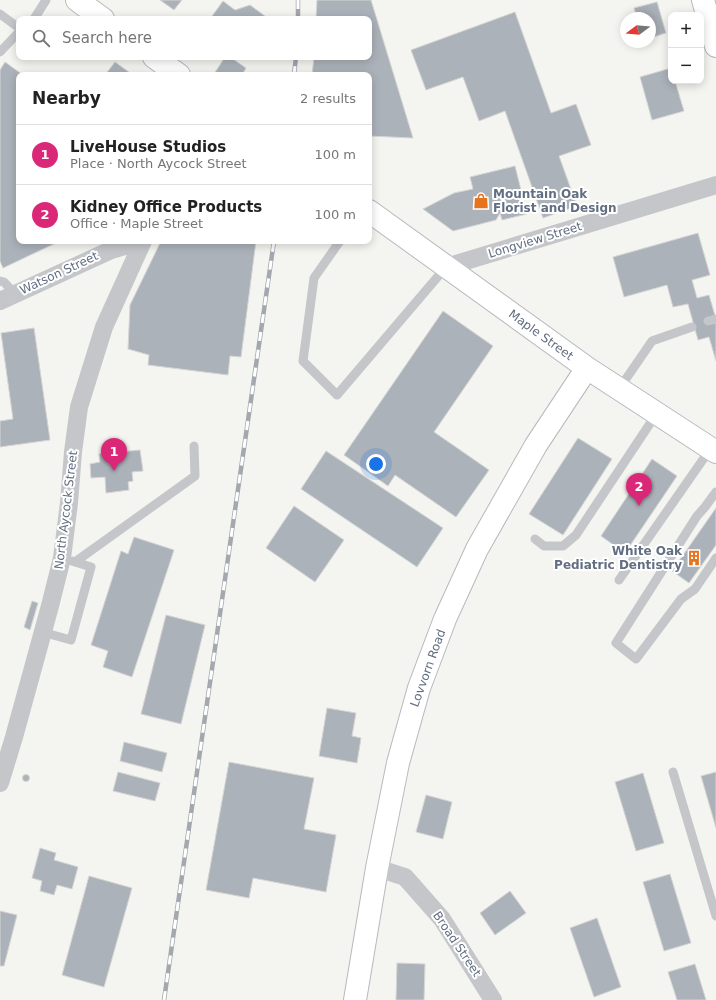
<!DOCTYPE html>
<meta charset="utf-8">
<style>
body{margin:0;font-family:"DejaVu Sans",sans-serif;background:#f2f2f2;color:#222}
.controls{position:absolute;right:12px;top:12px;display:grid;overflow:hidden;border-radius:8px;box-shadow:0 2px 10px #0003}
.controls button{width:36px;height:36px;display:grid;place-items:center;padding:0;border:0;border-bottom:1px solid #e0e0e0;background:#fff;color:#222;font:20px sans-serif}
.compass{position:absolute;left:620px;top:12px;width:36px;height:36px;border-radius:50%;background:#fff;box-shadow:0 2px 10px #0003;rotate:254deg}
.you{position:absolute;left:376px;top:464px;width:14px;height:14px;margin:-10px;border:3px solid #fff;border-radius:50%;background:#1a73e8;box-shadow:0 0 0 6px #1a73e833}
.badge{display:grid;place-items:center;width:26px;height:26px;border-radius:50%;background:#db2777;color:#fff;font-size:13px;font-weight:700}
.pin{position:absolute;translate:-50% -33px;filter:drop-shadow(0 1px 2px #0008)}
.pin::after{content:'';position:absolute;top:21px;width:14px;height:12px;background:inherit;clip-path:polygon(0 0,100% 0,50% 100%)}
.list{margin:0;padding:0;list-style:none}
h2{display:flex;justify-content:space-between;align-items:center;height:52px;margin:0;padding:0 16px;font-size:17px}
h2 small{font-size:13px;font-weight:400;color:#767676}
.list li{display:grid;grid-template-columns:26px 1fr auto;gap:12px;align-items:center;box-sizing:border-box;height:60px;padding:0 16px;border-top:1px solid #e0e0e0}
.list b{display:block;font-size:15px;white-space:nowrap}
.list p{margin:0;font-size:13px;white-space:nowrap;color:#767676}
.list em{font-size:13px;font-style:normal;color:#767676}
.icon{flex:none;width:22px;height:22px;fill:none;stroke:currentColor;stroke-width:2;stroke-linecap:round;stroke-linejoin:round}
.map{position:relative;flex:none;width:716px;height:1000px;overflow:hidden}
.search{position:absolute;background:#fff;box-shadow:0 2px 10px #0003;left:16px;top:16px;width:356px;height:44px;display:flex;align-items:center;gap:10px;box-sizing:border-box;padding:0 14px;border-radius:8px;color:#767676;font-size:15px}
.panel{position:absolute;background:#fff;box-shadow:0 2px 10px #0003;left:16px;top:72px;width:356px;height:172px;border-radius:8px}
.map>svg:first-child{display:block}
</style>
<div class="map">
<svg width="716" height="1000" viewBox="0 0 716 1000">
<rect width="100%" height="100%" fill="#f4f4f0"/>
<!-- building -->
<path fill="#acb2b9" stroke="#d5d5d3" d="M160,0H182L174,10Z
M317,0H371L413,138L369,136V75H312L314,57H369V19H316Z
M223,1L235,10L250,5L269,19H210Z
M657,2L666,33L650,38V18H637L634,8Z
M515,12L551,113L576,104L591,145L559,156L577,206L543,218L505,111L479,121L463,77L426,90L411,50Z
M225,57H230L246,68L242,75H216L214,74Z
M5,62L23,75H19V241H57L58,242L3,268L0,261V70Z
M115,62L133,75H105Z
M671,68V81H675L684,111L652,120L640,77Z
M515,166L527,214L502,220L500,213L496,220L453,231L423,209L454,193L473,189L470,177Z
M698,233L710,275L692,280L697,298L709,295L716,319V361L709,337L698,340L688,304L673,307L667,285L624,297L613,257Z
M161,241H256L241,357L230,356L228,375L148,365L149,355L128,349L130,305Z
M443,311L493,346L434,432L489,470L456,517L395,475L388,486L344,455Z
M34,328L50,440L0,447V421L13,419L1,333Z
M578,438L612,459L563,535L529,514Z
M140,450L143,471L132,472L133,481L128,482L129,490L106,493L105,477L91,478L90,464L100,462L99,454Z
M326,451L443,528L417,567L301,489Z
M652,459L677,476L625,553L601,536Z
M294,506L344,540L315,582L266,548Z
M716,508V545L689,583L672,571Z
M134,537L174,550L132,677L103,667L108,651L91,645L121,551L128,554Z
M32,601L38,603L30,630L24,627Z
M166,615L205,625L181,724L141,714Z
M327,708L356,713L352,736L361,738L357,763L319,756Z
M124,742L167,753L162,772L120,761Z
M229,762L314,778L304,829L336,835L326,892L253,878L249,898L206,890Z
M118,772L160,783L155,801L113,791Z
M716,772V828L701,776Z
M643,773L664,843L636,851L615,782Z
M22.5 778a3.5 3.5 0 1 1 7 0a3.5 3.5 0 1 1-7 0Z
M426,795L452,802L443,839L416,832Z
M40,848L56,853L54,860L78,867L72,889L57,885L54,895L40,891L42,881L32,878Z
M670,874L691,943L664,951L643,882Z
M89,876L132,888L104,987L62,975Z
M510,891L526,913L495,935L480,913Z
M0,911L17,915L4,966H0Z
M597,918L621,987L594,997L570,928Z
M397,963L425,964L424,1000H396Z
M695,964L706,1000H677L668,972Z"/>
<g fill="none" stroke-linecap="round" stroke-linejoin="round">
<defs>
<path id="secondary" d="M77,0L103,19
M703,0L716,46
M154,57L179,75
M369,211L587,368L716,452
M355,1000L377,868L398,763L419,688L445,619L477,549L536,445L587,368"/>
</defs>
<!-- secondary casing -->
<use href="#secondary" stroke="#b6b9be" stroke-width="24"/>
<!-- lane -->
<path stroke="#c4c6ca" stroke-width="9" d="M0,14L19,28
M34,19L46,0
M0,52L19,32
M340,241L314,278L303,361L337,395L446,267
M0,281L4,282L15,294
M708,321L716,319
M619,389L652,341L692,327
M716,492L705,507L697,516L616,643L636,659L681,599L695,589L716,558
M535,539L544,546H563L576,535L657,413
M75,562L195,476L194,446
M619,580L711,448
M42,632L71,640L91,567L72,561
M673,772L716,916"/>
<!-- street -->
<path stroke="#c4c6ca" stroke-width="18" d="M446,267L716,185
M0,301L111,250L142,241
M0,783L14,737L50,606L62,558L69,503L73,452L79,407L104,327L143,241
M377,868L405,877L442,919L493,1000"/>
<!-- secondary -->
<use href="#secondary" stroke="#fff" stroke-width="22"/>
<defs>
<path id="rail" d="M298,0V19
M294,75L296,57
M164,1000L274,241"/>
</defs>
<!-- rail casing -->
<use href="#rail" stroke="#a3a7ae" stroke-width="4.5"/>
<!-- rail -->
<use href="#rail" stroke="#fff" stroke-width="3" stroke-dasharray="9" stroke-linecap="butt"/>
</g>
<!-- icons -->
<defs>
<symbol id="shop-bare" viewBox="-9 -9 18 18"><path d="M-5-2.5h2.3a2.7 3.5 0 0 1 5.4 0H5L5.5 6h-11ZM-1.5-2.5h3a1.5 2.3 0 0 0-3 0Z" fill="#e6741e" stroke="#fff" stroke-width="2.5" paint-order="stroke"/></symbol>
<symbol id="building-bare" viewBox="-9 -9 18 18"><path d="M-4-6H4V6H1V3H-1V6H-4ZM-2.5-4.3h1.7v1.8h-1.7ZM.8-4.3h1.7v1.8H.8ZM-2.5-1h1.7V.8h-1.7ZM.8-1h1.7V.8H.8Z" fill="#e6741e" stroke="#fff" stroke-width="2.5" paint-order="stroke"/></symbol>
</defs>
<g fill-rule="evenodd">
<use href="#shop-bare" x="470" y="190" width="22" height="22"/>
<use href="#building-bare" x="683" y="547" width="22" height="22"/>
</g>
<g text-anchor="middle" stroke-width="4" stroke-linejoin="round" paint-order="stroke">
<!-- poi labels -->
<g font-size="12" font-weight="bold" fill="#626e82" stroke="#fff" text-anchor="start">
<text x="493" y="198">Mountain Oak<tspan x="493" dy="14">Florist and Design</tspan></text>
<text x="682" y="555" text-anchor="end">White Oak<tspan x="682" dy="14">Pediatric Dentistry</tspan></text>
</g>
<!-- street labels -->
<g font-size="12" fill="#626e82" stroke="#fff">
<text transform="translate(535 240) rotate(-17)" y="4">Longview Street</text>
<text transform="translate(59 273) rotate(-25)" y="4">Watson Street</text>
<text transform="translate(541 335) rotate(36)" y="4">Maple Street</text>
<text transform="translate(66 510) rotate(-83)" y="4">North Aycock Street</text>
<text transform="translate(428 668) rotate(-70)" y="4">Lovvorn Road</text>
<text transform="translate(457 944) rotate(56)" y="4">Broad Street</text>
</g>
</g>
</svg>
<div class="controls">
<button>+</button>
<button>−</button>
</div>
<svg class="compass" viewBox="-18 -18 36 36"><path d="M0-13l5 13h-10z" fill="#e53935"/><path d="M0 13l5-13h-10z" fill="#767676"/></svg>
<div class="you"></div>
<div class="pin badge" style="left:114px;top:471px">1</div>
<div class="pin badge" style="left:639px;top:506px">2</div>
<div class="search"><svg class="icon" aria-label="search" viewBox="0 0 24 24"><circle cx="10" cy="10" r="6"/><path d="M15 15l6 6"/></svg>Search here</div>
<section class="panel">
<h2>Nearby<small>2 results</small></h2>
<ul class="list">
<li><span class="badge">1</span><div><b>LiveHouse Studios</b><p>Place · North Aycock Street</p></div><em>100 m</em></li>
<li><span class="badge">2</span><div><b>Kidney Office Products</b><p>Office · Maple Street</p></div><em>100 m</em></li>
</ul>
</section>
</div>
